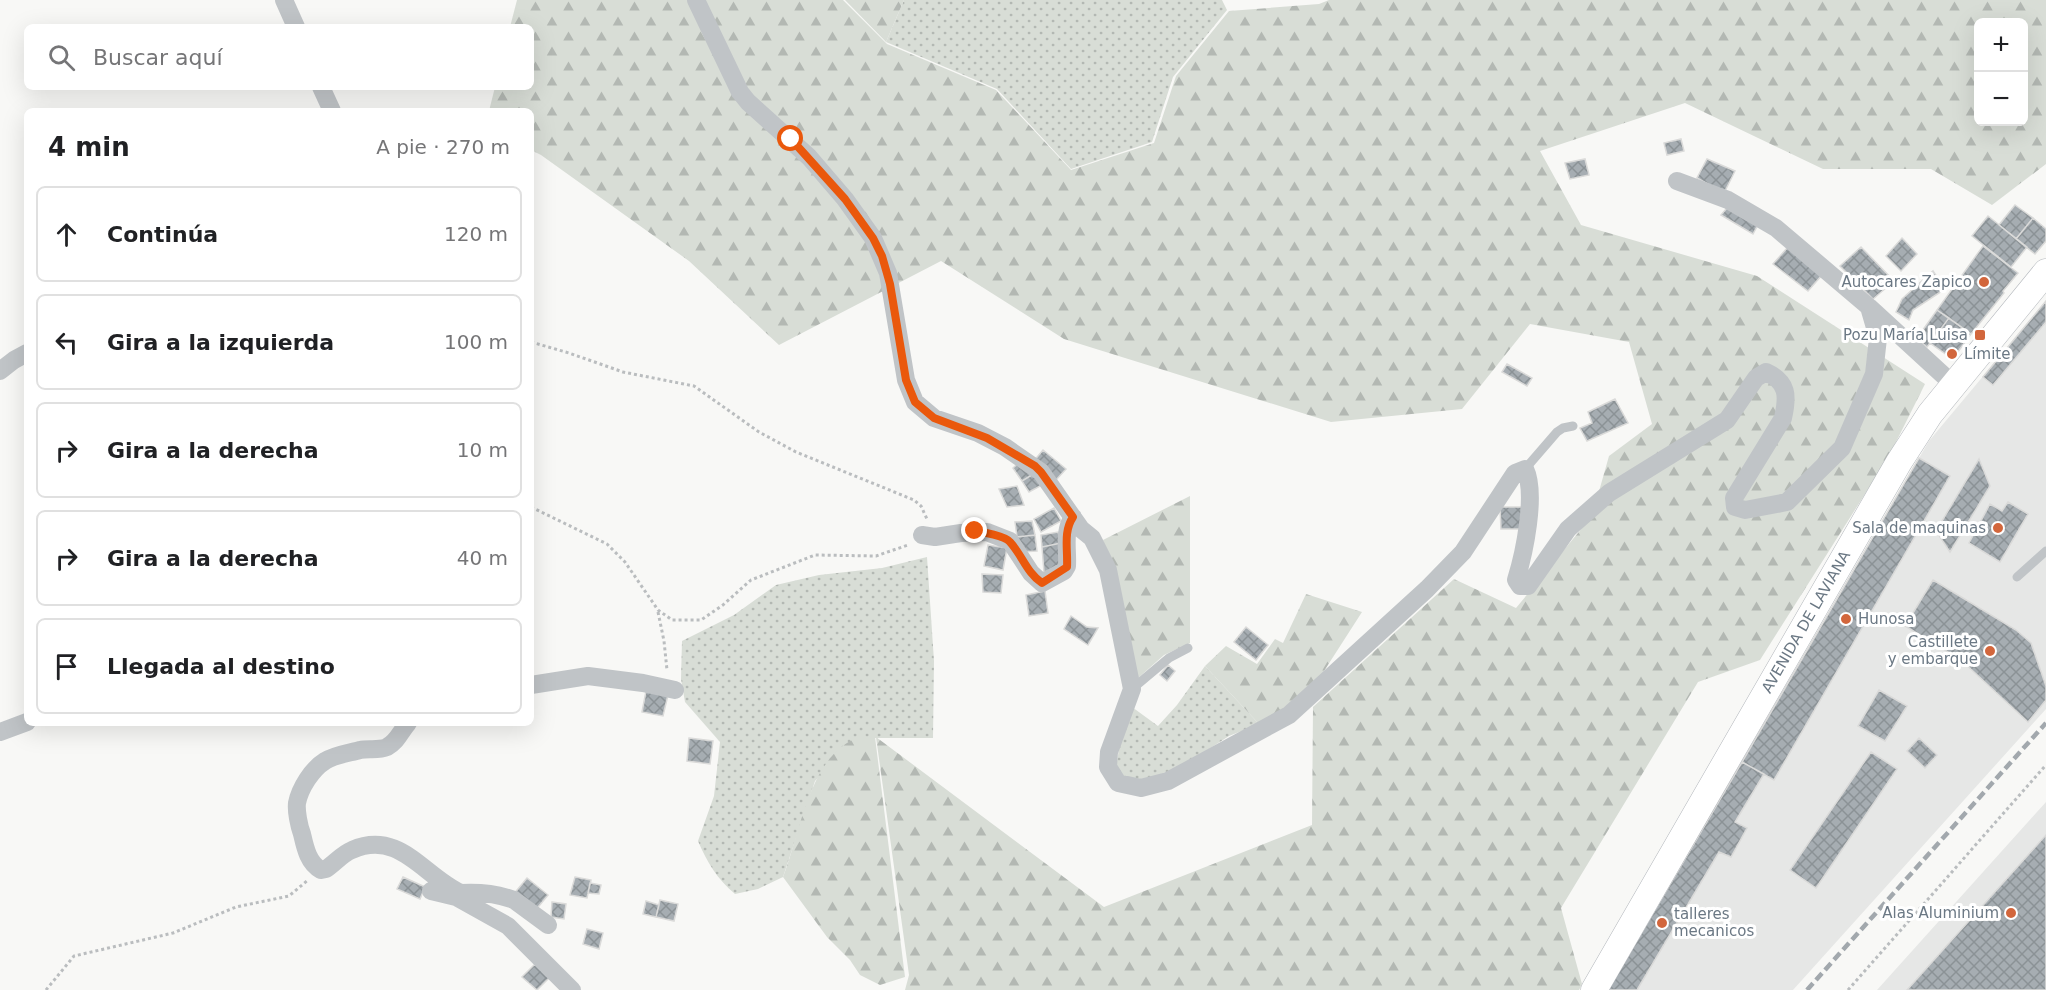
<!DOCTYPE html>
<html lang="es">
<meta charset="utf-8">
<style>
body{margin:0;font-family:"DejaVu Sans",sans-serif;background:#f2f2f2;color:#202124}
.controls{position:absolute;right:18px;top:18px;display:grid;overflow:hidden;border-radius:9px;box-shadow:0 6px 24px #0002}
.controls button{width:54px;height:54px;display:grid;place-items:center;padding:0;border:0;border-bottom:2px solid #e0e0e0;background:#fff;color:#202124;font:30px sans-serif}
.stop{position:absolute;width:18px;height:18px;margin:-14px;border:4px solid #ea580c;border-radius:50%;background:#fff}
.stop.end{background:#ea580c;border-color:#fff;box-shadow:0 2px 6px #0008}
.list{margin:0;padding:0;list-style:none}
h2{display:flex;justify-content:space-between;align-items:center;height:78px;margin:0;padding:0 24px;font-size:26px}
h2 small{font-size:20px;font-weight:400;color:#757577}
.list li{display:grid;grid-template-columns:39px 1fr auto;gap:18px;align-items:center;box-sizing:border-box;height:96px;margin:0 12px 12px;padding:0 12px;border:2px solid #e0e0e0;border-radius:9px}
.list b{display:block;font-size:22px;white-space:nowrap}
.list em{font-size:20px;font-style:normal;color:#757577}
.icon{flex:none;width:33px;height:33px;fill:none;stroke:currentColor;stroke-width:2;stroke-linecap:round;stroke-linejoin:round}
.map{position:relative;flex:none;width:2046px;height:990px;overflow:hidden}
.search{position:absolute;background:#fff;box-shadow:0 6px 24px #0002;left:24px;top:24px;width:510px;height:66px;display:flex;align-items:center;gap:15px;box-sizing:border-box;padding:0 21px;border-radius:9px;color:#757577;font-size:22px}
.panel{position:absolute;background:#fff;box-shadow:0 6px 24px #0002;left:24px;top:108px;width:510px;height:618px;border-radius:9px}
.map>svg:first-child{display:block}
</style>
<div class="map">
<svg width="2046" height="990" viewBox="0 0 2046 990">
<defs>
<pattern id="grass-dots" width="8" height="8" patternUnits="userSpaceOnUse" patternTransform="scale(1.5)"><rect width="8" height="8" fill="#d8ddd6"/><path d="M2 2h.1M6 6h.1" fill="none" stroke="#b3b8b3" stroke-width="1.8" stroke-linecap="round"/></pattern>
<pattern id="forest-firs" width="22" height="20" patternUnits="userSpaceOnUse" patternTransform="scale(1.5)"><rect width="22" height="20" fill="#d8ddd6"/><path d="M5 1l3.5 6h-7zM16 11l3.5 6h-7z" fill="#b3b8b3"/></pattern>
<pattern id="building-cross-hatch" width="8" height="8" patternUnits="userSpaceOnUse" patternTransform="scale(1.5)"><rect width="8" height="8" fill="#a6adb2"/><path d="M0 0l8 8M0 8l8-8" fill="none" stroke="#8b9296"/></pattern>
</defs>
<rect width="100%" height="100%" fill="#f8f8f6"/>
<!-- built -->
<path fill="#e6e7e6" d="M2046,301V709L1793,990H1608L1929,441Z
M2046,802V990H1877Z"/>
<!-- grass -->
<path fill="url(#grass-dots)" d="M904,0H1222L1227,10L1173,77L1152,142L1071,169L997,89L886,42Z
M927,557L934,661L933,738H858L815,781L783,877L758,889L735,894C717,879 707,862 698,841L714,796L720,742L685,702L681,679L682,641L734,615L776,585L819,575L882,568Z
M1205,666L1259,724L1229,736L1181,767L1144,780L1120,776L1116,767L1121,737L1132,707L1158,726L1177,705Z"/>
<!-- forest -->
<path fill="url(#forest-firs)" fill-rule="evenodd" d="M517,0H843L887,44L996,90L1071,170L1154,143L1176,76L1229,11L1319,4L1329,0H2046V164L1992,205L1931,169H1823L1685,103L1540,151L1581,225L1757,276L1925,384L1889,456L1760,660L1698,682L1561,908L1582,984L1579,990H905L909,975L876,737L1104,907L1312,825L1313,707L1454,579L1516,608L1592,516L1609,456L1652,424L1629,342L1530,324L1462,409L1331,422L1064,339L941,261L779,345L689,261L541,155L531,150V111H489L495,87H531V27H510ZM1978,22H2024V122H1978Z
M845,0H904L886,42Z
M1190,496V643L1164,655L1137,679L1103,540Z
M1306,594L1362,612L1317,682L1288,708L1259,724L1205,666L1226,646L1257,664L1275,639L1283,643Z
M875,737L905,977L880,985L860,975L850,960L827,937L783,877C800,835 809,756 857,738C862,736 869,737 875,737Z"/>
<!-- building -->
<path fill="url(#building-cross-hatch)" stroke="#dadad9" stroke-width="1.5" d="M1681,139L1684,151L1667,155L1664,143Z
M1585,159L1589,175L1570,179L1565,163Z
M1707,159L1735,171L1724,193L1697,178Z
M1732,202L1761,219L1753,234L1721,215Z
M2015,205L2033,218L2016,239L1999,225Z
M1988,216L2027,247L2011,267L1972,236Z
M2033,218L2046,229V241L2035,254L2016,239Z
M1902,238L1917,254L1901,271L1886,256Z
M1983,246L2018,273L2003,291L2004,293L1971,334L1937,310Z
M1788,247L1822,275L1808,291L1773,264Z
M1861,247L1894,281L1873,299L1840,266Z
M1933,271L1945,289L1913,310L1909,320L1896,312L1902,299Z
M2046,301V322L1993,385L1983,377Z
M1937,310L1949,318L1927,347L1921,342L1920,334Z
M1949,318L1971,334L1957,353L1947,355L1930,343Z
M1507,364L1532,378L1527,386L1502,372Z
M1615,399L1628,423L1587,441L1580,428L1592,423L1588,412Z
M1043,450L1066,469L1055,481L1033,462Z
M1919,458L1950,476L1774,780L1742,762Z
M1979,459L1990,486L1950,552L1936,531Z
M1022,460L1035,473L1022,481L1013,468Z
M1035,473L1042,485L1029,492L1022,481Z
M1017,486L1024,505L1007,507L999,489Z
M2008,502L2028,514L2000,562L1969,543L1990,504L2002,511Z
M1500,507H1524V529H1501Z
M1054,508L1061,521L1041,532L1034,519Z
M1032,521L1035,535L1017,537L1015,522Z
M1058,532L1061,543L1042,547L1041,535Z
M1035,535L1037,551L1020,552L1017,537Z
M1061,543L1063,567L1044,572L1042,547Z
M988,545L1007,548L1003,570L984,566Z
M982,574L1003,575L1001,593L983,592Z
M1933,580L2016,630L2031,643L2046,686V700L2028,722L1960,659L1905,626Z
M1045,591L1048,613L1029,616L1026,595Z
M1071,616L1087,627L1098,628L1088,645L1064,629Z
M1246,627L1268,645L1256,660L1234,642Z
M1168,665L1175,671L1167,681L1160,675Z
M1879,690L1907,706L1885,741L1858,726Z
M646,691L668,695L663,716L642,712Z
M689,738L713,741L710,764L687,761Z
M1919,738L1937,755L1925,768L1907,751Z
M1871,752L1897,769L1816,888L1790,870Z
M1742,762L1764,774L1735,822L1747,828L1731,857L1719,852L1637,990H1608Z
M2046,835V990H1907Z
M403,877L425,887L420,899L397,889Z
M575,877L591,880L587,898L570,895Z
M527,878L548,895L534,912L513,895Z
M590,883L601,885L599,894L588,893Z
M660,900L678,904L674,921L656,917Z
M646,901L659,905L656,917L643,914Z
M552,902L566,904L564,919L551,917Z
M587,929L603,933L599,949L583,944Z
M535,964L549,978L537,990L522,977Z"/>
<g fill="none" stroke-linecap="round" stroke-linejoin="round">
<defs>
<path id="secondary" d="M1594,990L1899,462L1930,414L2046,272"/>
</defs>
<!-- secondary casing -->
<use href="#secondary" stroke="#b3b7bc" stroke-width="27"/>
<!-- path -->
<path stroke="#babdbf" stroke-width="3" stroke-dasharray="3 3" stroke-linecap="butt" d="M531,342L569,353L623,372L694,386L759,432L796,452L914,500L921,506L927,519
M531,507L607,544L625,562L658,610L672,620H701L723,605L751,580L815,555L876,556L908,545
M658,612L664,641L667,670
M46,990L74,956L173,933L236,907L289,896L308,880
M1848,990L2046,765"/>
<!-- lane -->
<path stroke="#c0c4c7" stroke-width="9" d="M1525,469L1557,432L1563,428L1573,426
M2017,577L2046,551
M1132,689L1169,658L1188,648"/>
<!-- street -->
<path stroke="#c0c4c7" stroke-width="18" d="M284,0L296,27
M696,0L740,92L748,102L809,157L845,199L873,238L888,273L906,380L915,402L934,418L978,433L1005,447L1041,472L1081,529L1092,538L1108,570L1132,689L1109,752L1108,767L1118,783L1141,788L1168,781L1289,715L1427,589L1463,552L1515,473L1525,469C1537,494 1524,554 1516,580L1520,586H1528L1568,529L1609,493L1727,420L1756,378L1766,372C1788,382 1788,396 1783,418L1734,498L1735,507L1745,510L1787,502L1842,448L1874,374L1878,338L1869,307
M321,87L332,111
M1677,181L1728,200L1776,228L1869,307L1954,385
M0,371L14,360L27,353
M922,535L935,537L961,533L987,532L1010,541L1031,573L1042,583L1064,571L1067,566C1068,549 1063,532 1073,517
M531,685L588,676L643,683L675,690
M408,723C400,732 398,741 387,747C378,751 369,748 360,750C349,753 334,755 325,761C312,769 300,788 297,803C296,811 299,826 302,834C305,847 308,863 321,870L326,869C335,863 342,854 352,850C400,829 424,877 461,893
M0,732L27,722
M431,891L456,897L508,926L572,990
M456,897L461,893C478,892 498,894 514,900L548,925"/>
<!-- secondary -->
<use href="#secondary" stroke="#fff" stroke-width="26"/>
<!-- rail -->
<path stroke="#a2a8ad" stroke-width="4.5" stroke-dasharray="9 4.5" stroke-linecap="butt" d="M1807,990L2046,723"/>
</g>
<g fill="none" stroke-linecap="round" stroke-linejoin="round">
<!-- route -->
<path stroke="#ea580c" stroke-width="8" d="M791,139L845,199L873,238L882,256L890,284L906,380L915,402L934,418L987,438L1035,466L1041,472L1073,517C1063,532 1068,549 1067,567L1042,583C1027,573 1022,555 1010,542C1005,536 983,532 975,531"/>
</g>
<!-- markers -->
<g fill="#d2663c" stroke="#fff" stroke-width="2">
<circle cx="1984" cy="282" r="6"/>
<rect x="1974" y="329" width="12" height="12" rx="3"/>
<circle cx="1952" cy="354" r="6"/>
<circle cx="1998" cy="528" r="6"/>
<circle cx="1846" cy="619" r="6"/>
<circle cx="1990" cy="651" r="6"/>
<circle cx="2011" cy="913" r="6"/>
<circle cx="1662" cy="923" r="6"/>
</g>
<g text-anchor="middle" stroke-width="6" stroke-linejoin="round" paint-order="stroke">
<!-- poi labels -->
<g font-size="15" fill="#6b7884" stroke="#fff" text-anchor="end">
<text x="1972" y="287">Autocares Zapico</text>
<text x="1968" y="340">Pozu María Luisa</text>
<text x="1964" y="359" text-anchor="start">Límite</text>
<text x="1986" y="533">Sala de maquinas</text>
<text x="1858" y="624" text-anchor="start">Hunosa</text>
<text x="1978" y="647">Castillete<tspan x="1978" dy="17">y embarque</tspan></text>
<text x="1999" y="918">Alas Aluminium</text>
<text x="1674" y="919" text-anchor="start">talleres<tspan x="1674" dy="17">mecanicos</tspan></text>
</g>
<!-- street labels -->
<g font-size="15" fill="#6b7884" stroke="#fff">
<text transform="translate(1806 622) rotate(-60)" y="5">AVENIDA DE LAVIANA</text>
</g>
</g>
</svg>
<div class="controls">
<button>+</button>
<button>−</button>
</div>
<div class="stop" style="left:791px;top:139px"></div>
<div class="stop end" style="left:975px;top:531px"></div>
<div class="search"><svg class="icon" aria-label="search" viewBox="0 0 24 24"><circle cx="10" cy="10" r="6"/><path d="M15 15l6 6"/></svg>Buscar aquí</div>
<section class="panel">
<h2>4 min<small>A pie · 270 m</small></h2>
<ul class="list">
<li><svg class="icon" aria-label="ahead" viewBox="0 0 24 24"><path d="M12 20V5M6 11l6-6 6 6"/></svg><div><b>Continúa</b></div><em>120 m</em></li>
<li><svg class="icon" aria-label="left" viewBox="0 0 24 24"><path d="M17 20v-9H6M10 6l-5 5 5 5"/></svg><div><b>Gira a la izquierda</b></div><em>100 m</em></li>
<li><svg class="icon" aria-label="right" viewBox="0 0 24 24"><path d="M7 20v-9h11M14 6l5 5-5 5"/></svg><div><b>Gira a la derecha</b></div><em>10 m</em></li>
<li><svg class="icon" aria-label="right" viewBox="0 0 24 24"><path d="M7 20v-9h11M14 6l5 5-5 5"/></svg><div><b>Gira a la derecha</b></div><em>40 m</em></li>
<li><svg class="icon" aria-label="arrive" viewBox="0 0 24 24"><path d="M6 21V4h12l-3 4 3 4H6"/></svg><div><b>Llegada al destino</b></div></li>
</ul>
</section>
</div>
